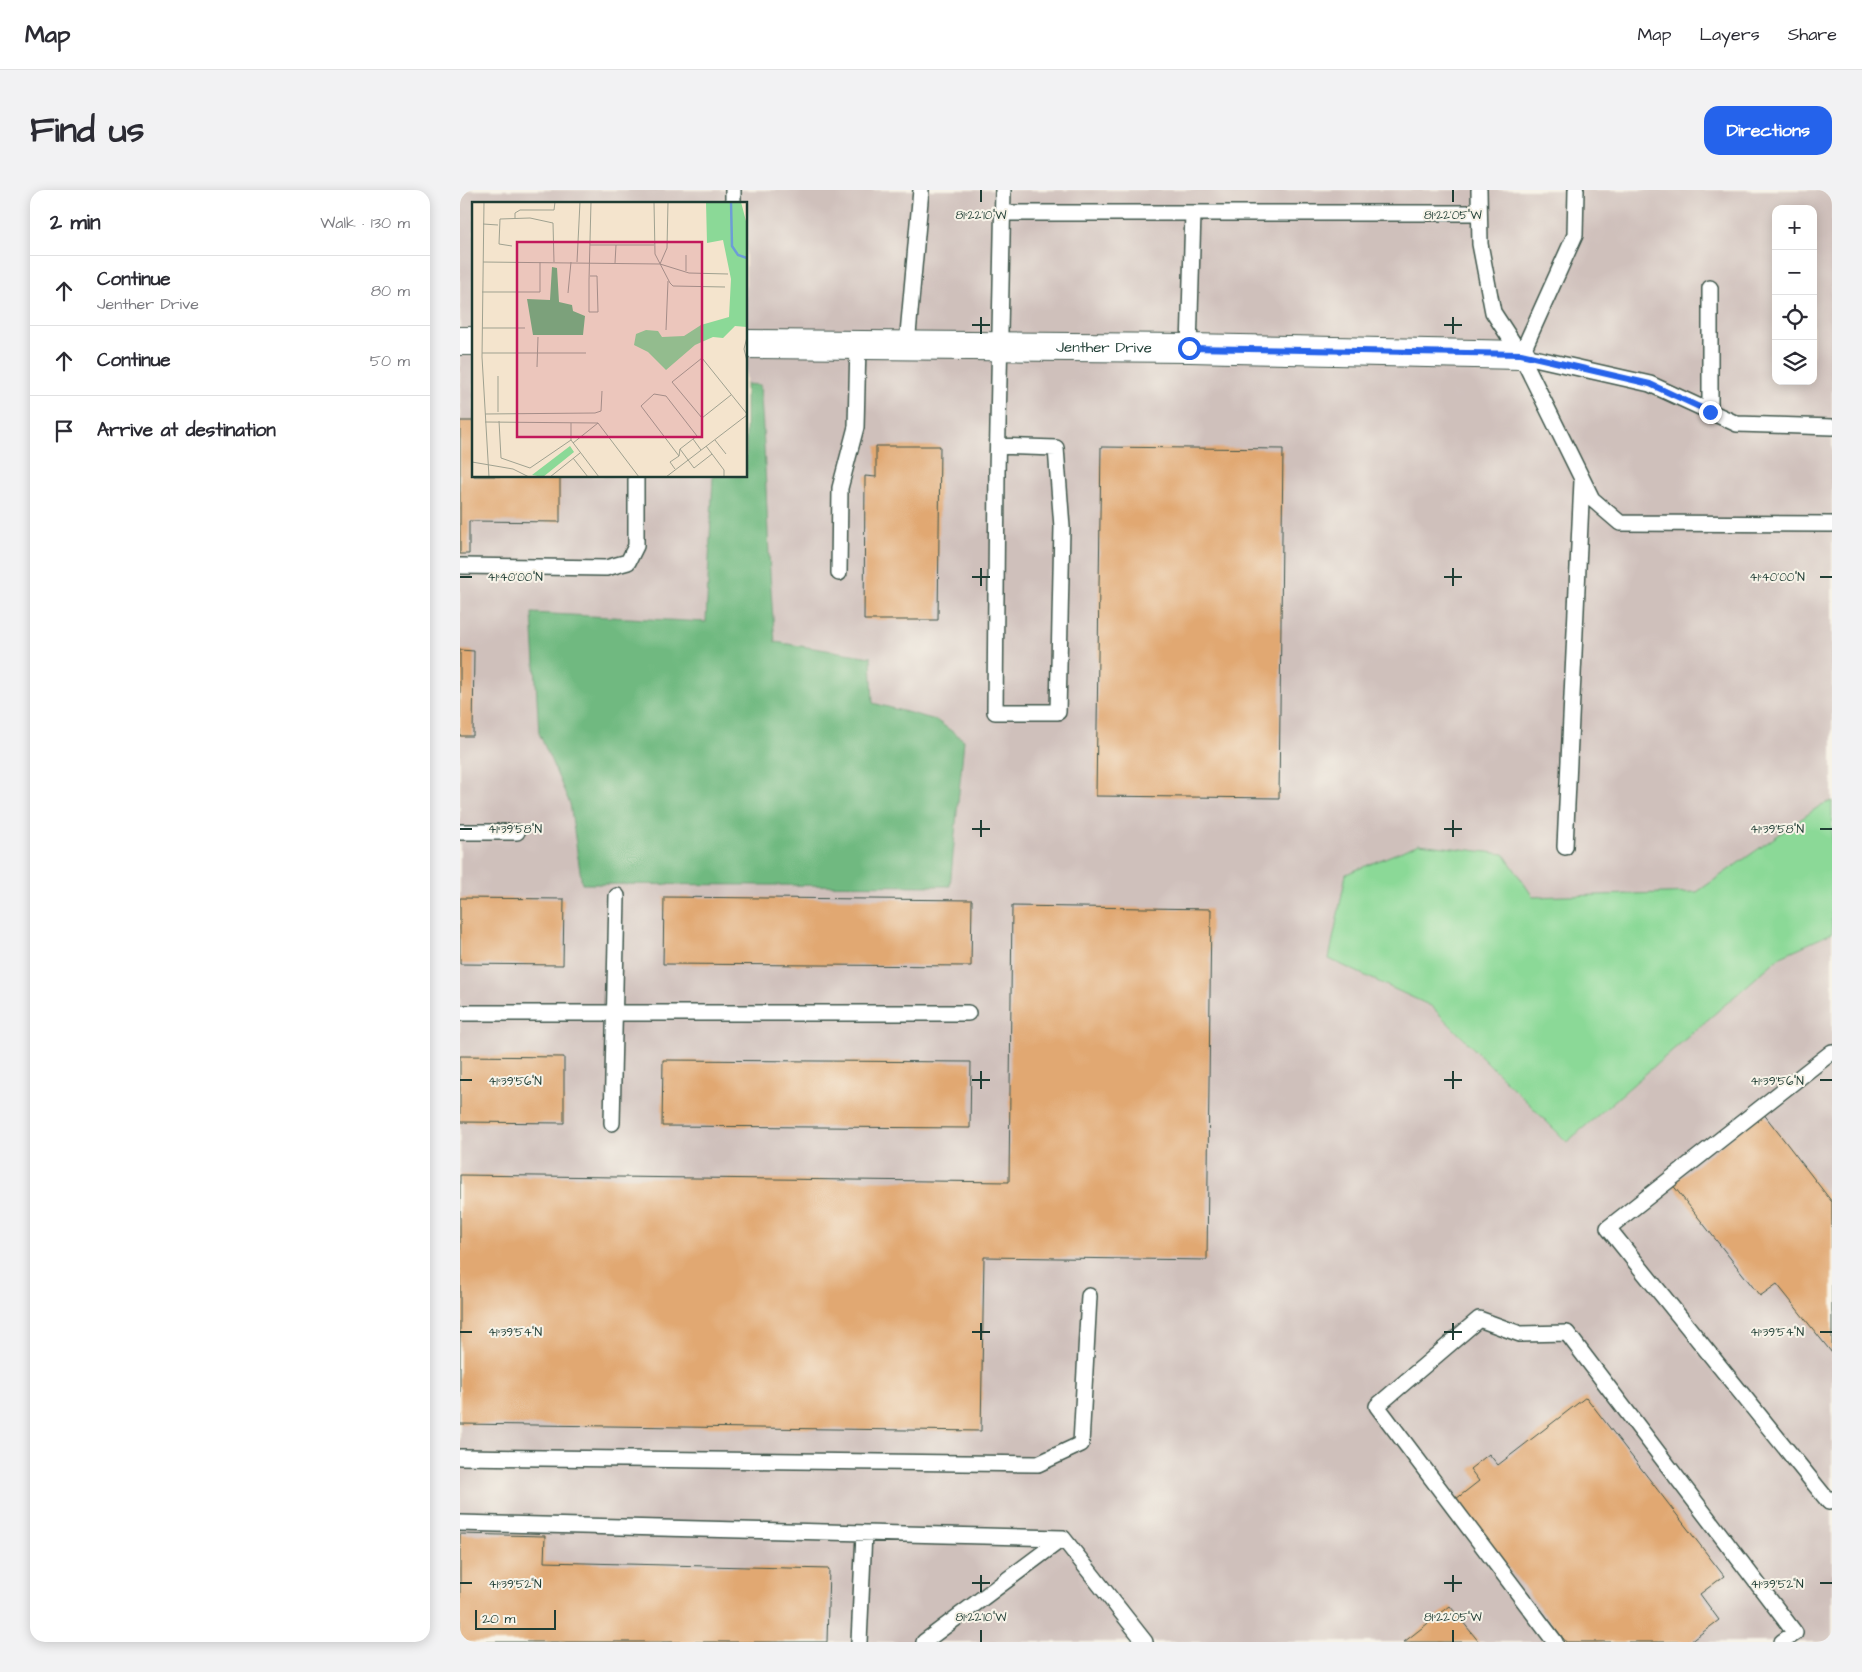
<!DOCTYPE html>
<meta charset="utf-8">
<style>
body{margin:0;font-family:"Architects Daughter",sans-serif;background:#f2f2f3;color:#2b2b33}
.controls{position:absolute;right:15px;top:15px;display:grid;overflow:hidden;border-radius:10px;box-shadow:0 2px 12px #0003}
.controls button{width:45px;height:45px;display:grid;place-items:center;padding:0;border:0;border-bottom:1px solid #e1e1e2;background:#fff;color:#2b2b33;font:25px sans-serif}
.scale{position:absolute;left:15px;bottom:12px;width:81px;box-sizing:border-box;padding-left:5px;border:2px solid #1f3d34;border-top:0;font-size:14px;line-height:18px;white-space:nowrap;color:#1f3d34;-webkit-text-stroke:4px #f7f3e8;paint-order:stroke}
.stop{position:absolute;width:15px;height:15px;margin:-11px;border:4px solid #2563eb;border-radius:50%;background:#fff}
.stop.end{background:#2563eb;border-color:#fff;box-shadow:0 1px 5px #0008}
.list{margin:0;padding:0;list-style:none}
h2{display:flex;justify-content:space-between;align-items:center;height:65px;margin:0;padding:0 20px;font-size:21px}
h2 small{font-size:16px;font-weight:400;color:#7c7c81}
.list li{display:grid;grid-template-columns:32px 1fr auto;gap:15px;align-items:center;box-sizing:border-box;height:70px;padding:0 20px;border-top:1px solid #e1e1e2}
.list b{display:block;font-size:19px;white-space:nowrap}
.list p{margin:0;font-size:16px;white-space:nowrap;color:#7c7c81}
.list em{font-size:16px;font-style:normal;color:#7c7c81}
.icon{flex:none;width:28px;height:28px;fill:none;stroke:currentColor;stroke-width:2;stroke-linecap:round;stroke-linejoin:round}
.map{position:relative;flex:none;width:1372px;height:1452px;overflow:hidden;border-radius:15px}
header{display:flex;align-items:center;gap:30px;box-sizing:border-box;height:70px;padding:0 25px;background:#fff;border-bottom:1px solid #e1e1e2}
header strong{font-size:24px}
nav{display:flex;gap:28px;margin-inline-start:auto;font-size:18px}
.intro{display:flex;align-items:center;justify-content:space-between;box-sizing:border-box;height:120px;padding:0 30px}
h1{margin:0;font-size:35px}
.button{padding:12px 22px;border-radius:15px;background:#2563eb;color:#fff;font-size:18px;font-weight:700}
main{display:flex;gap:30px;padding:0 30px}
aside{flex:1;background:#fff;border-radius:15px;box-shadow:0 2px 12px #0003}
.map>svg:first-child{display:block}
</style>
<header>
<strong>Map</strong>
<nav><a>Map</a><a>Layers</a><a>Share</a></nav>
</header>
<div class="intro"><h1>Find us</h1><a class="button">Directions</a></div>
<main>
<aside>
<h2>2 min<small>Walk · 130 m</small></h2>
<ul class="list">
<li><svg class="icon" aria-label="ahead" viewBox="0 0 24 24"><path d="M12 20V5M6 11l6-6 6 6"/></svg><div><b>Continue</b><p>Jenther Drive</p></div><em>80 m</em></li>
<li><svg class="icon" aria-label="ahead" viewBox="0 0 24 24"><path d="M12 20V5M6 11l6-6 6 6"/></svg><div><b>Continue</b></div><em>50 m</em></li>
<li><svg class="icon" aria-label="arrive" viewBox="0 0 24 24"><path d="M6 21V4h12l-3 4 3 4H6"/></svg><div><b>Arrive at destination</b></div></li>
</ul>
</aside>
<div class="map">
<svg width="1372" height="1452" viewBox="0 0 1372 1452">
<rect width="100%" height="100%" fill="#f7f3e8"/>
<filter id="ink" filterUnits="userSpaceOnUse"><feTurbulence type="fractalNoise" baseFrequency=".02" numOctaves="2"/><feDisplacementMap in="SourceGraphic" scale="10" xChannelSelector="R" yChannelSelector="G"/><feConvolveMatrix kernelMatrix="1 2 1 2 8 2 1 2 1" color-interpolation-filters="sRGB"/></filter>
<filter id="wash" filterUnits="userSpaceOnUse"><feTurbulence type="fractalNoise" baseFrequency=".0096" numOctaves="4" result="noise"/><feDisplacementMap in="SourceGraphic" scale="20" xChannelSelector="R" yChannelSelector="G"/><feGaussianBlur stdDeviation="1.12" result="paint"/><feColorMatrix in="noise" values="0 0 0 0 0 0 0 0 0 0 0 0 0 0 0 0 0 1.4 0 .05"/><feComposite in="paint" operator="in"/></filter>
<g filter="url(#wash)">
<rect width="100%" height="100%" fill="#f4e4cd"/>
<!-- industrial -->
<path fill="#cfc0bb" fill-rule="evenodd" d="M0,0H1372V1452H0ZM14,14H286V286H14ZM1316,19H1353V191H1316Z"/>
<!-- green -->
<path fill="#8bd997" stroke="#558b66" d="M1372,611V743L1321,766L1107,952L971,816L869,769L886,684L959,654L1044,664L1073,707L1237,702L1361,615Z"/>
<!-- forest -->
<path fill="#70b980" stroke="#487b5a" d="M286,194L300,195C307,281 307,367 315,452L411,467L413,513L476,530L504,550L490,696L122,694L110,614L79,543L72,423L246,432L253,286H286Z"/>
<g id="blocks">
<!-- building -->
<path fill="#e1a872" d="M0,231H14V286H100V332L9,331V364H0Z
M416,256H480L478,430H404L405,286L416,287Z
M641,257L823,259L819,608L636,606Z
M0,460L14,461L13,546H0Z
M204,707L512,710L511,776L203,774Z
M0,708L104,709L103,775L0,774Z
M552,716L751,719L747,1070L524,1067L521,1241L0,1234V985L549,992Z
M0,866L104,867V933L0,932Z
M203,870L511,872L510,938L202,936Z
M1303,923L1372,1012V1163L1317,1094L1300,1106L1212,994Z
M1126,1207L1264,1386L1240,1404L1259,1430L1230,1452H1106L996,1309L1019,1291L1010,1279L1029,1264L1038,1275Z
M0,1344L85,1346L84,1372L369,1379L367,1452H0Z
M990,1416L1019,1452H944Z"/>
</g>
</g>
<g filter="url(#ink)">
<use href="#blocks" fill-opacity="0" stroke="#3f564b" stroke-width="1"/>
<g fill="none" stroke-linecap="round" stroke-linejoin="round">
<defs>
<path id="lane" d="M1019,0L1020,54L1033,122L1061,165L1132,309L1160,333L1372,334
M273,14V0
M543,23H1019
M1250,98V222
M447,155L461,0
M729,158L733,23
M1061,165L1190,194L1277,234L1372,237
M1061,165L1115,45L1116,0
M538,256L596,258L602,337L598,522H535L537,283L543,0
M0,376L146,378L168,372L176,356V286
M379,383L380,298L396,237L398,155
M0,642H57
M1105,657L1122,291
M0,823H508
M1372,862L1148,1038L1369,1312L1372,1309
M152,933L157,706
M0,1267L578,1274L621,1254L629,1106
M0,1333L603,1348L685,1452
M399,1452L404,1343
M464,1452L603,1348
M1095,1452L917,1216L1019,1129L1060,1144L1107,1143L1335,1443L1322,1452"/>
<g id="street">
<path d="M0,151H14"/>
<path id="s1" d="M286,154L729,158L1061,165"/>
</g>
</defs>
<!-- lane casing -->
<use href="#lane" stroke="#3f564b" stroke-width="18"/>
<!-- street casing -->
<use href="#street" stroke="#3f564b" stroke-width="30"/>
<!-- lane -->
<use href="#lane" stroke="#fff" stroke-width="15"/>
<!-- street -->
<use href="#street" stroke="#fff" stroke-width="28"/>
</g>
</g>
<g fill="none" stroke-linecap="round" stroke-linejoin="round" filter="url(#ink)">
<!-- route -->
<path stroke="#2563eb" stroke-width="6" d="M729,158L1061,164L1190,194L1250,222"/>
</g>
<!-- ticks -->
<path fill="none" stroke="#1f3d34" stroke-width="2" d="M521,0V12M993,0V12M521,127V144M993,127V144M512,135H530M984,135H1002M521,378V396M993,378V396M0,387H12M512,387H530M984,387H1002M1360,387H1372M521,630V647M993,630V647M0,639H12M512,639H530M984,639H1002M1360,639H1372M521,881V899M993,881V899M0,890H12M512,890H530M984,890H1002M1360,890H1372M521,1133V1150M993,1133V1150M0,1142H12M512,1142H530M984,1142H1002M1360,1142H1372M521,1385V1402M993,1385V1402M0,1393H12M512,1393H530M984,1393H1002M1360,1393H1372M521,1440V1452M993,1440V1452"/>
<g text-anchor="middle" stroke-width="4" stroke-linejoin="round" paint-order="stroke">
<!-- street labels -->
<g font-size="15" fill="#1f3d34" stroke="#f7f3e8">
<text dy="5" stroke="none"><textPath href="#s1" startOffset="358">Jenther Drive</textPath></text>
</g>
</g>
<!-- overview -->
<g transform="translate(12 12)">
<rect width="275" height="275" fill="#f4e4cd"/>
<path d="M234,0H269L275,23V125L263,124L251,136L241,135L223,143L194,168L176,150L162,143L164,132L174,128L186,129L190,135L212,134L229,123L257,115L259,77L251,38L235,41ZM98,244L102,250L71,275L60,273Z" fill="#8bd997"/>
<path d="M80,65L85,66L87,100L100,103L101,109L113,114L111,133H61L55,97L78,98Z" fill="#70b980"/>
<path fill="none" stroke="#6d9dd6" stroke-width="2.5" d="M259,0L260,44L266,53L275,56"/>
<path fill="none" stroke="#9fa190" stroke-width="1" d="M12,0L10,155L17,275M182,0L183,52L198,81L201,84L253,85M43,16V11L48,8H82L83,0M11,22L26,23M118,43H182M40,44L27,42L28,17L58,16L81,21L82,60M214,53V69M11,60L188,62L217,71L256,72M105,60L108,0M143,61L144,43M188,62L195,46L196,0M118,74H125L126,110H117V78L119,0M10,90H68V60M96,91L99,60M10,126H53M194,128L196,79M275,135L272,147L275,159M10,151H114M65,165L66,135M259,193L230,216L200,180L230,156L275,212M26,210V174M13,212L123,211L129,209L130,189M27,219L29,256L58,266L99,238L127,275M13,220L126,221L167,275M99,238V221M243,238L254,252M101,241L126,221M234,244L252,268V275M208,247L221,237M207,254L208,247L222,266L240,252M101,256L116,275M0,260L41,267L57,275M203,267L198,260L207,254L169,204L182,192L194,194L225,234L221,237L229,248M78,275L108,251M194,275L275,213"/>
<path fill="#c2185b" fill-opacity="0.15" stroke="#c2185b" stroke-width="2.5" d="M45,40H230V235H45Z"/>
<rect width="275" height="275" fill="none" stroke="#1f3d34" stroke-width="2.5"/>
</g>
<g font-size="12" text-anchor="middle" fill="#1f3d34" stroke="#f7f3e8" stroke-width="4" stroke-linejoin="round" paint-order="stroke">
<text x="521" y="29">81°22'10"W</text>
<text x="993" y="29">81°22'05"W</text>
<text x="55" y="391">41°40'00"N</text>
<text x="1317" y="391">41°40'00"N</text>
<text x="55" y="643">41°39'58"N</text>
<text x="1317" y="643">41°39'58"N</text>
<text x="55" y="895">41°39'56"N</text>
<text x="1317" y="895">41°39'56"N</text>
<text x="55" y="1146">41°39'54"N</text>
<text x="1317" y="1146">41°39'54"N</text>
<text x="55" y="1398">41°39'52"N</text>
<text x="1317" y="1398">41°39'52"N</text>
<text x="521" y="1431">81°22'10"W</text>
<text x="993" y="1431">81°22'05"W</text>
</g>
</svg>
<div class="controls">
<button>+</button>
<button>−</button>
<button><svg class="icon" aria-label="locate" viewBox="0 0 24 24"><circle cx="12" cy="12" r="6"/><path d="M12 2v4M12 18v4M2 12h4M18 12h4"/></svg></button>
<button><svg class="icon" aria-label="layers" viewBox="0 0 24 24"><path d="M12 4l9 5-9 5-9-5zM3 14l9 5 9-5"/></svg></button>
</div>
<div class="scale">20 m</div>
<div class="stop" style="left:729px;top:158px"></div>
<div class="stop end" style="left:1250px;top:222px"></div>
</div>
</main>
